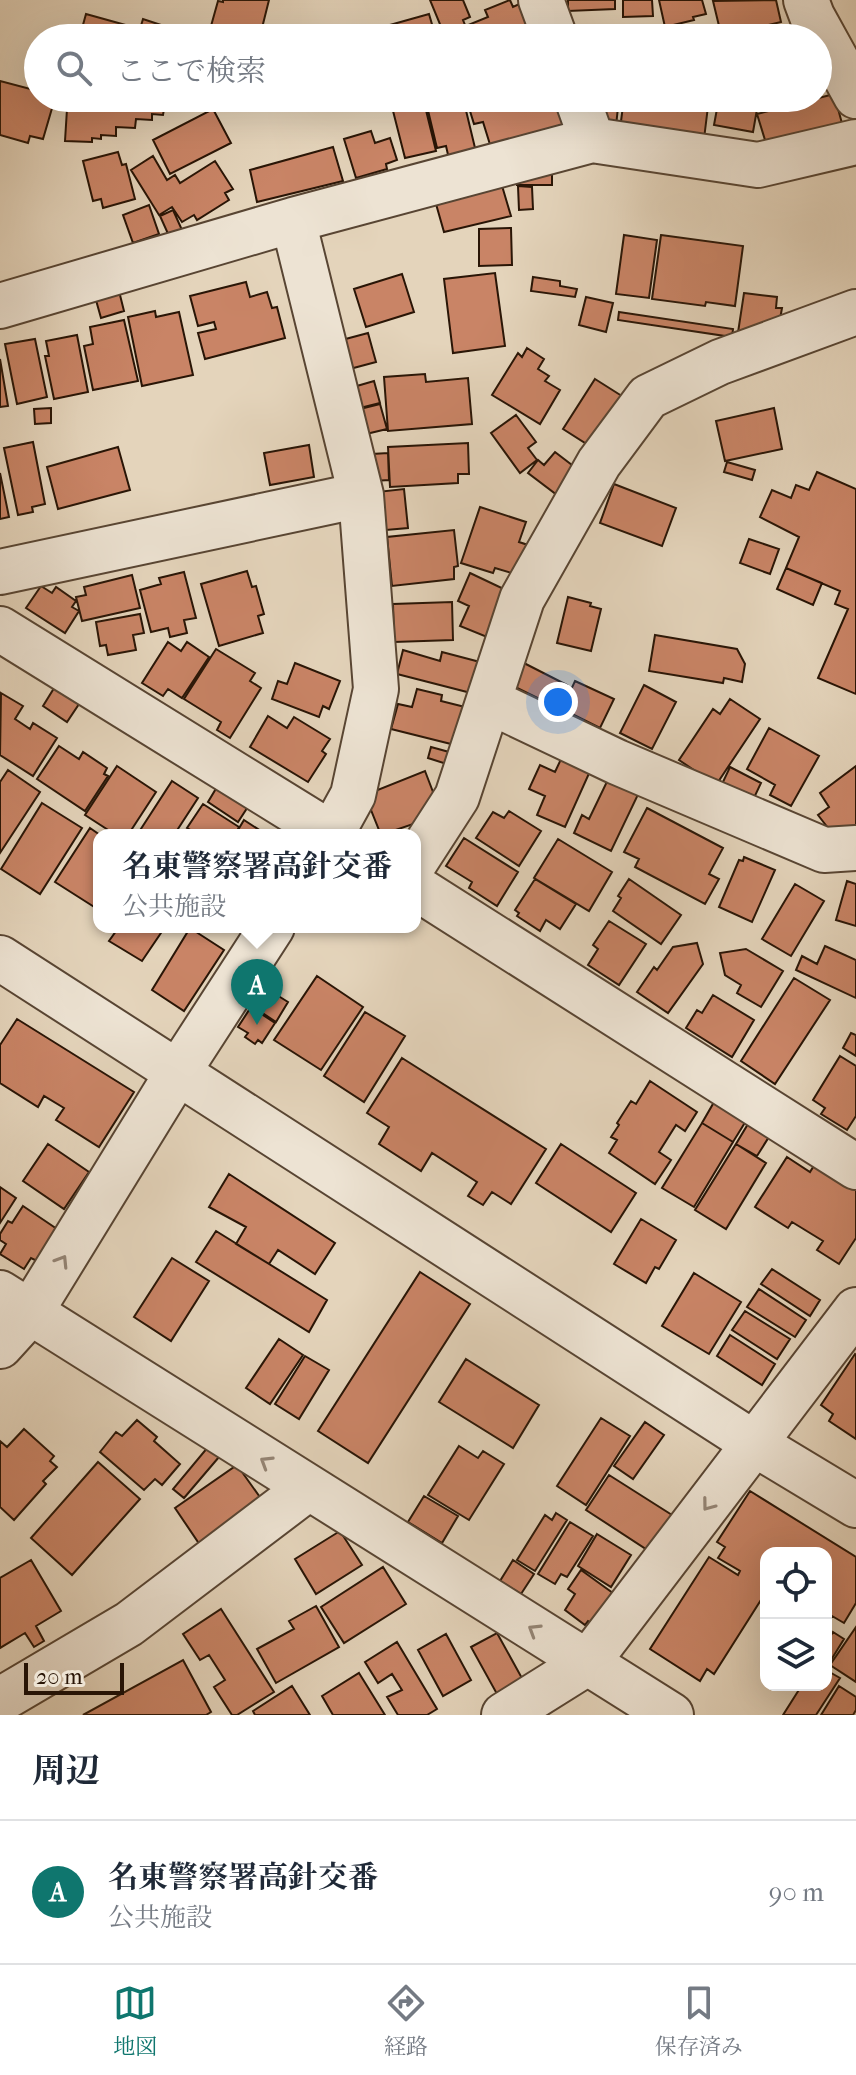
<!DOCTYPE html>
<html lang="ja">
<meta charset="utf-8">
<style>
body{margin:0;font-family:"IM FELL French Canon","Noto Serif JP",serif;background:#f2f2f3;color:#1f2937}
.controls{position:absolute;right:24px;bottom:24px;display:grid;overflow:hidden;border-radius:16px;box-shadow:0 8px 32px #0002}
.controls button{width:72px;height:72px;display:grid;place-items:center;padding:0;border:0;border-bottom:2px solid #e0e1e3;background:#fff;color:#1f2937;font:40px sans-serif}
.scale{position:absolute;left:24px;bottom:20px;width:100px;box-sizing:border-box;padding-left:8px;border:4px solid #291506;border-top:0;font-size:22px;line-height:28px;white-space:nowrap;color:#291506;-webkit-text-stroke:6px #ede3d3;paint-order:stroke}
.you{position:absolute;left:558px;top:702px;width:28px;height:28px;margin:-20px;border:6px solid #fff;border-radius:50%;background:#1a73e8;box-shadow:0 0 0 12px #1a73e833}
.badge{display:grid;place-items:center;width:52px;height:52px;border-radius:50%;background:#0f766e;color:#fff;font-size:26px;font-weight:700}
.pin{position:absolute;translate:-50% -66px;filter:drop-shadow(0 2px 4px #0008)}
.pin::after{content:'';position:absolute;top:42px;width:28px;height:24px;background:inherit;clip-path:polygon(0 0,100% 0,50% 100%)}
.popup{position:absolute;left:93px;top:829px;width:328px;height:104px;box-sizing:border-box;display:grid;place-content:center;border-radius:16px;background:#fff;filter:drop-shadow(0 2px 6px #0005);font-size:26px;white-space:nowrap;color:#747a83}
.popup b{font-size:30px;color:#1f2937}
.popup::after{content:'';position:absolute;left:50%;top:100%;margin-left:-16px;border:16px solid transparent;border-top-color:#fff}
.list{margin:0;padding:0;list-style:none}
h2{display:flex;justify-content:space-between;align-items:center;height:104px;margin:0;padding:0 32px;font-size:34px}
h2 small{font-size:26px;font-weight:400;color:#747a83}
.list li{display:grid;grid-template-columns:52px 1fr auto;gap:24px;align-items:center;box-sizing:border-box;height:144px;padding:0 32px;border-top:2px solid #e0e1e3}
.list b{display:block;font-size:30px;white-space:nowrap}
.list p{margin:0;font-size:26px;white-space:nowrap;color:#747a83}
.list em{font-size:26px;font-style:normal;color:#747a83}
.icon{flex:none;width:44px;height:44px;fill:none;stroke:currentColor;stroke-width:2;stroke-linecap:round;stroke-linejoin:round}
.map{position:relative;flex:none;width:856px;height:1715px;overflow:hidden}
.search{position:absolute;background:#fff;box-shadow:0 8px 32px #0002;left:24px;right:24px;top:24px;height:88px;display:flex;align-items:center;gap:20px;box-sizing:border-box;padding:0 28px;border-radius:44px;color:#747a83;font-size:30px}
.sheet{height:248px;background:#fff}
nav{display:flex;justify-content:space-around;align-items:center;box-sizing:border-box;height:112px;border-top:2px solid #e0e1e3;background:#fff;font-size:22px;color:#747a83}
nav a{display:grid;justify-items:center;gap:4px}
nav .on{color:#0f766e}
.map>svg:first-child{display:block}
</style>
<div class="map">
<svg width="856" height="1715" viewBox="0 0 856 1715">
<rect width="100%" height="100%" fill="#e4d4bb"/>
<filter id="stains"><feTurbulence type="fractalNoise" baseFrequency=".0025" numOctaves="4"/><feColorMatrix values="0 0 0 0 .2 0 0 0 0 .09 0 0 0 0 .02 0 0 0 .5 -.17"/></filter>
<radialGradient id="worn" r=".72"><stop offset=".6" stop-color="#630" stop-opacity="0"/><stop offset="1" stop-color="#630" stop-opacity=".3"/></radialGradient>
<!-- building -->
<path fill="#c98466" stroke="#291506" stroke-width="2" d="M223,0H269L262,28L255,26L252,36L211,26L218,1L223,2Z
M430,0H463L470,17L463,20L465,25L444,34Z
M510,0L513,7L526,1L541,38H454L451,32L488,17L485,10Z
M568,0H615V9L568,11Z
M623,0H652L653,16L623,17Z
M659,0H702L706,14L693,17L694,20L665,27Z
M776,0L781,22L738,32L737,27L720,30L713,1Z
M86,14L140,29L143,19L167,27L164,38H103L81,32Z
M429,14L436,38H374L372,30Z
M0,81L38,91V98H55L43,139L30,136L28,143L0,135Z
M834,94L843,127L769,153L757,114Z
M64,98H166L163,115L152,114V120L136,119L135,128L116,127V136L101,135V139L92,138V142L65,141L67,109H64Z
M400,98H423L436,151L405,158L392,107L402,104Z
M425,98H463L476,152L449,159L446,146L437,148Z
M466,98H569L575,121L531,134L492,151L483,122L474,124Z
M587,98H619L616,126L594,122Z
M624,98H709L704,139L620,129Z
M719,98H759L753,132L714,125Z
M213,109L231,143L170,174L153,140Z
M371,131L375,143L390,138L397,160L386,164L387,169L356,178L344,139Z
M333,147L343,181L257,202L250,170Z
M118,152L122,165L126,164L135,199L103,208L101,199L93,201L83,161Z
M153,156L167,180L175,175L180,183L215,161L233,189L225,193L229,200L197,220L194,215L182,222L172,207L159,215L131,170Z
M552,173V185H517V174Z
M500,179L511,216L444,232L434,197Z
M518,186L532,187L533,209L519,210Z
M149,205L159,234L133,243L123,215Z
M173,210L182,230L169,236L160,216Z
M511,228L512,265L479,266V229Z
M624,235L657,240L649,298L616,294Z
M661,235L743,246L735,306L706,302L705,306L652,299Z
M495,273L505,346L453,353L444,279Z
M402,274L414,312L366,327L354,289Z
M533,277L560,281V286L577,289L575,297L531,291Z
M246,282L250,297L267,292L272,308L277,307L285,338L205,359L198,333L216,329L214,322L198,326L190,296Z
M118,287L124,311L101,318L94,293Z
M744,293L777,297L776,308H782L779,325L737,339Z
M586,297L613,303L606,332L579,325Z
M155,311L156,317L179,312L193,375L142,386L128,317Z
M619,312L733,329L732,337L618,320Z
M124,320L138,381L93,390L84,346L93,344L90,327Z
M368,333L376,362L346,370L338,341Z
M77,335L88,392L54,399L45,356H49L46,341Z
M35,339L47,397L17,404L5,344Z
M527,348L544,359L538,369L549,376L545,381L560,390L540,424L492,395L518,353L522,357Z
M0,359L8,406L0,407Z
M425,374L426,382L468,378L472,424L388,431L384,377Z
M595,379L625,398L593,448L563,429Z
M374,381L380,403L356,409L350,388Z
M380,404L387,429L362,435L356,410Z
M51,408V423L35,424L34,409Z
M774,408L782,449L725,461L716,421Z
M516,415L536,442L528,448L537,460L520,473L491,433Z
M33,442L45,504L32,507L33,512L18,515L4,448Z
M468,443L469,474H458V483L390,487L388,447Z
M309,445L314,477L270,485L264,453Z
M118,447L130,490L58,509L47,467Z
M555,452L581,472L561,498L528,473L538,460L544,465Z
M388,453L389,480L373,481L372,454Z
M727,462L755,470L752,480L724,472Z
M817,472L856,489V694L818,678L848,609L835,604L840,591L786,568L799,537L760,517L772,490L791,498L796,485L809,490Z
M0,473L9,517L0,519Z
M614,484L676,508L662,546L600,523Z
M404,489L408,528L386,530L377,492Z
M480,507L526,522L519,542L528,545L518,575L495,568L493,573L461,563Z
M454,530L458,566L454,567V579L392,586L387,537Z
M749,539L779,549L770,574L740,563Z
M786,568L822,583L813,605L777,589Z
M247,571L252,587L256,586L264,614L258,616L263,633L219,646L201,584Z
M184,572L196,618L184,620L187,633L170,637L168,628L151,632L140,590L161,584L159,578Z
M470,573L508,591L487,637L460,626L469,606L458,601Z
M132,575L140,608L82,621L76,597L86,595L84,587Z
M41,586L52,593L56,587L76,601L72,607L79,611L65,633L26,608Z
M568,597L591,603L590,606L601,609L591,651L557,643Z
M452,602L453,640L394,642L393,604Z
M140,614L144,633L133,635L136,650L108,655L106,645L100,646L96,622Z
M655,635L737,649L745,664L742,682L724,678L723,683L649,671Z
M168,642L181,651L187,642L209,657L182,698L168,689L163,696L142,683Z
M216,649L255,673L250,681L261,688L230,738L217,730L221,722L184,699Z
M403,650L440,661L442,652L480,662L471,693L397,674Z
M518,660L567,685L556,707L511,685Z
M295,663L340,681L329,709L323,706L319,717L272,699L278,681L287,684Z
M575,681L614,699L600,728L562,709Z
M56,685L81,701L67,722L43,706Z
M644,685L676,702L652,749L620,733Z
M417,689L442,695L441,701L469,708L459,746L391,729L398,704L412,707Z
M1,693L23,706L15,719L30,729L33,723L57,738L33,776L0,755Z
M730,699L760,719L716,785L679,760L713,709L720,714Z
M268,716L287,728L294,717L330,739L322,751L326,754L308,782L250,747Z
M769,728L819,756L791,806L770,795L775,785L747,769Z
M59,746L79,759L83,752L107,768L104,774L108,776L85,811L37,779Z
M431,747L460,755L456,767L428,758Z
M562,757L591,769L565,827L537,815L545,796L529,789L540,765L555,772Z
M117,766L156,792L128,835H116L85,815Z
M856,766V833L835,837L818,815L829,807L820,793Z
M614,767L644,782L611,851L574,833L582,815L589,819Z
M730,767L761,783L753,800L722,784Z
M8,770L40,792L0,853V782Z
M425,771L438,805L425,820L381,835L365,795Z
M172,781L198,798L174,835H137Z
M220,782L251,802L238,822L208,802Z
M42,803L82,828L40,894L1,869Z
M203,804L239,827L235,835H190L192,831L187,828Z
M647,808L723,848L709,874L719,879L705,904L635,867L639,859L624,852Z
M509,811L541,831L519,866L476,838L493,812L504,818Z
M244,820L267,835H235Z
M90,828L100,835L99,910L55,882Z
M464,838L518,872L497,906L469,888L472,882L446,866Z
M558,839L612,872L589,911L534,878Z
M744,857L775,870L752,922L719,907L739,860L743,861Z
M535,879L576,904L560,929L546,920L540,931L517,916L519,913L515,910Z
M629,879L681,915L661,944L613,911L621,898L618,896Z
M847,881L856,884V926L836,920Z
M795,884L824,901L791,956L762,939Z
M609,921L646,944L619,985L588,965L598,949L593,945Z
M119,927H165L142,961L109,941Z
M190,928L224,950L184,1011L152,990Z
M697,943L703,964L668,1013L637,992L654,967L657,970L673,947Z
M825,946L856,960V998L796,970L802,956L817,964Z
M746,949L783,971L761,1007L737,993L741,985L725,975L720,953Z
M317,976L363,1007L321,1070L274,1040Z
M794,978L830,1000L775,1084L741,1061Z
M264,987L288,1002L276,1022L252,1006Z
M713,995L754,1020L732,1057L686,1028L697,1010L702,1013Z
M251,1007L275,1023L262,1043L258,1040L255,1044L245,1037L248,1033L238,1027Z
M365,1012L405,1036L364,1102L324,1076Z
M17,1019L134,1092L99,1147L56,1120L64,1108L44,1096L38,1107L0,1083V1045Z
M851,1033L856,1035V1056L843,1048Z
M840,1056L856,1066V1116L847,1130L821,1114L825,1108L813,1100Z
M402,1058L546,1149L511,1204L492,1192L483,1205L468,1196L477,1182L432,1153L421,1171L379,1144L389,1127L367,1113Z
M650,1081L697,1112L685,1131L676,1125L659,1152L671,1160L655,1184L609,1153L617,1140L611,1137L619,1125L617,1123L631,1101L636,1104Z
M717,1097L749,1116L733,1142L702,1123Z
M751,1119L772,1132L757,1156L736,1144Z
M702,1123L733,1142L694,1207L662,1188Z
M48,1144L89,1172L64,1209L23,1181Z
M561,1144L636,1193L611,1232L536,1183Z
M736,1144L766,1163L726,1229L695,1210Z
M787,1157L810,1172L815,1164L856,1190V1238L839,1264L817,1250L823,1241L792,1222L788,1228L755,1207Z
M229,1174L335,1243L315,1274L278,1250L269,1264L236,1244L246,1227L209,1207Z
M0,1187L16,1198L0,1223Z
M23,1206L57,1229L37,1261L31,1258L24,1269L0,1254L6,1244L0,1240V1234L8,1221L12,1223Z
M641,1219L676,1240L659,1269L655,1267L646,1283L614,1264Z
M216,1231L327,1300L309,1332L196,1262Z
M172,1258L209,1281L171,1341L134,1317Z
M772,1269L820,1300L810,1316L761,1284Z
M420,1272L470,1304L368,1463L318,1431Z
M694,1273L741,1302L709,1354L662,1326Z
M759,1289L806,1320L795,1337L747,1307Z
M745,1311L790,1339L777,1359L732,1330Z
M730,1335L775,1364L762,1385L717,1356Z
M279,1339L303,1355L270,1404L246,1388Z
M855,1354L856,1355V1439L829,1421L833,1414L821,1405Z
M305,1356L329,1370L299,1419L275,1404Z
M466,1359L539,1405L513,1448L439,1402Z
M601,1418L630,1436L586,1505L557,1486Z
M137,1420L157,1437L154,1441L180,1464L162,1485L155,1479L144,1490L100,1452L116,1432L122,1436Z
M645,1422L664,1435L633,1479L614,1466Z
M24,1429L54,1456L50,1461L57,1467L43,1481L46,1484L14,1520L0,1507V1441L7,1447Z
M459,1446L478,1458L483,1451L504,1464L469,1520L428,1495Z
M208,1447L219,1457L184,1498L173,1489Z
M98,1462L140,1499L72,1575L31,1538Z
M237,1465L262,1500L200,1545L175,1508Z
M609,1475L672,1515L649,1551L586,1510Z
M750,1491L856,1557V1603L844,1623L832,1616L829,1621L826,1620V1553H766V1592L714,1674L707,1669L700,1681L650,1649L709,1557L738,1575L740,1571L718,1558L725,1547L717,1542Z
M424,1496L458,1516L442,1543L408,1522Z
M556,1513L567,1520L535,1571L517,1560L545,1515L552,1520Z
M570,1522L593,1536L567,1577L561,1574L555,1584L538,1574Z
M340,1531L362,1565L316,1594L295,1559Z
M597,1534L631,1555L611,1587L578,1566Z
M31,1560L61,1611L36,1626L44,1641L34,1647L25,1633L0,1648V1578Z
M513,1560L534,1574L521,1594L500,1581Z
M383,1567L406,1604L344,1643L321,1607Z
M581,1570L617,1596L596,1626L588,1621L585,1625L565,1610L575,1594L568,1589Z
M316,1606L339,1647L276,1683L257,1649L294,1629L289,1621Z
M221,1609L274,1692L237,1715H232L214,1687L225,1680L209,1655L200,1660L183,1634Z
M856,1627V1682L830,1665Z
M833,1632L844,1639L831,1660L826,1657V1643Z
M497,1633L523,1680L497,1694L471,1647Z
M446,1634L471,1680L443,1696L418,1650Z
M397,1642L437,1709L427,1715H398L387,1697L402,1690L392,1674L378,1683L365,1662Z
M183,1660L211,1712L206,1715H83Z
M826,1670L840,1678L816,1715H783L802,1685H826Z
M359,1673L385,1715H333L322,1696Z
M292,1686L310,1715H255L253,1711Z
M839,1686L856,1697V1710L853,1715H821Z"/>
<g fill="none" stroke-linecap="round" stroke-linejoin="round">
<defs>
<path id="minor" d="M541,0L555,38
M806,0L812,16L856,96
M577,98L592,140
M293,220L361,495L376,689L353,795L331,835
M0,306L293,220L592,140L758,165L856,142
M0,572L361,495
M0,629L333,835
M489,701L617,762L824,850L856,848
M415,862L457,797L522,599L599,463L648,397L720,362L856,312
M415,887L856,1167
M0,958L755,1444L856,1505
M0,1293L671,1715
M0,1346L30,1313L178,1072L272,927
M0,1700L129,1624L307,1489
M504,1715L587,1663L856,1310"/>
</defs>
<!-- minor casing -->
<use href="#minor" stroke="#584533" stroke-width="48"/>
<!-- minor -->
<use href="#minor" stroke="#ede3d3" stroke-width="44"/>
</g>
<!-- one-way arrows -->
<defs><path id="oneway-chevron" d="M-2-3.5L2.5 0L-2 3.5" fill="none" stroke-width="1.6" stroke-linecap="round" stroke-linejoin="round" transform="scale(2)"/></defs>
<g stroke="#958677">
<use href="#oneway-chevron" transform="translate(62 1261) rotate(-58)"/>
<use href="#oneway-chevron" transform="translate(266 1462) rotate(-148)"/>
<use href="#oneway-chevron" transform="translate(708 1505) rotate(127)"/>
<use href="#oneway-chevron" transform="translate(534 1630) rotate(-148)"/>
</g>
<rect width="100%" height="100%" filter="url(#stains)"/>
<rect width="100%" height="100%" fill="url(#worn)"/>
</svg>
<div class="controls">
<button><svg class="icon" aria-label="locate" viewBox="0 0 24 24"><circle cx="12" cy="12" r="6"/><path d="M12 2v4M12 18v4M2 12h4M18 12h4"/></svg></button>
<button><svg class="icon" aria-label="layers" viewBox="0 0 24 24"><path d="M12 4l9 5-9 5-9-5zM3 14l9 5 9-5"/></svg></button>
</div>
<div class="scale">20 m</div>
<div class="you"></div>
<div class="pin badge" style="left:257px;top:1025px">A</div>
<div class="popup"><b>名東警察署高針交番</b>公共施設</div>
<div class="search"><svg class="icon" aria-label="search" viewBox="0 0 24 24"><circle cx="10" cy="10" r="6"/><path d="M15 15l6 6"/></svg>ここで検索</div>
</div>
<section class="sheet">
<h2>周辺<small></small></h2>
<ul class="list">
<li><span class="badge">A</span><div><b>名東警察署高針交番</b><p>公共施設</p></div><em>90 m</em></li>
</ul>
</section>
<nav>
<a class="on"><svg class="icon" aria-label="map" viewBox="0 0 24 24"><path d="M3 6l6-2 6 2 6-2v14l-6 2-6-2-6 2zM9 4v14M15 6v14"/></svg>地図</a>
<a><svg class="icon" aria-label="directions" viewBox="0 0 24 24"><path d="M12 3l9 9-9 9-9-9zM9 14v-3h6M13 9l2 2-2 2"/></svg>経路</a>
<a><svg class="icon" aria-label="saved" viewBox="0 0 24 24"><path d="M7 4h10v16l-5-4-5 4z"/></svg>保存済み</a>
</nav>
